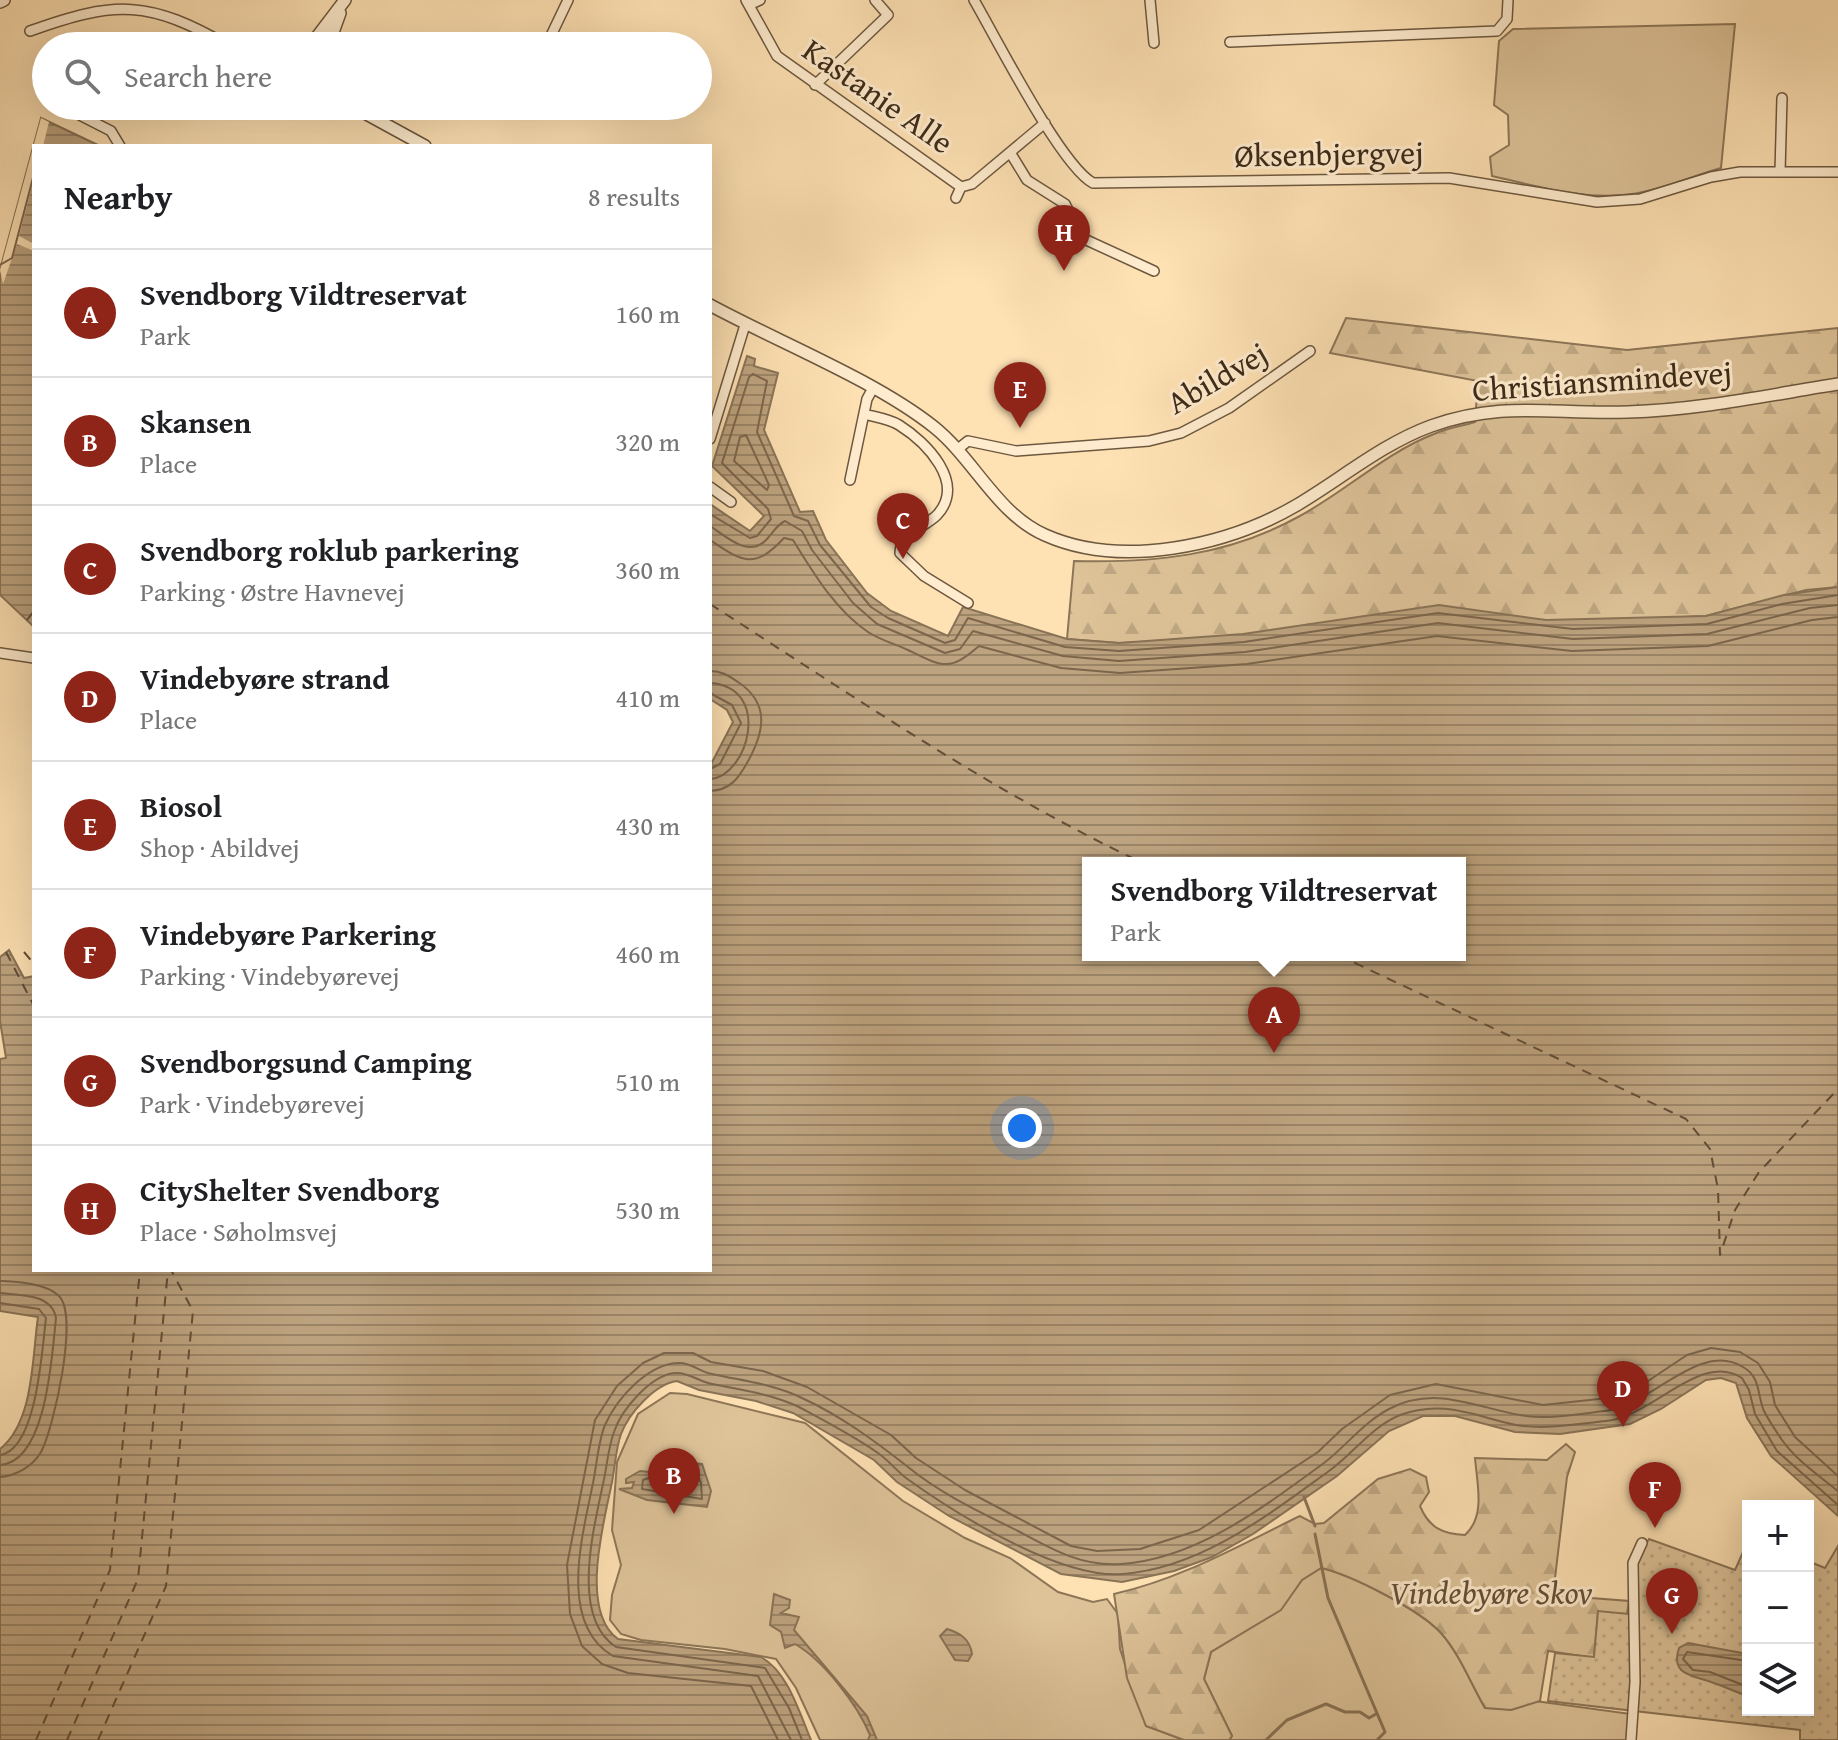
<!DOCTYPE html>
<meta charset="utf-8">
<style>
body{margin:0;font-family:"Gentium Book Plus",serif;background:#f6f6f6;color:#202124}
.controls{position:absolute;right:24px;bottom:24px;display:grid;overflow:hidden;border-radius:0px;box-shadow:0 8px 32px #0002}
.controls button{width:72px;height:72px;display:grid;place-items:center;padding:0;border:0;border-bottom:2px solid #e0e0e0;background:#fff;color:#202124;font:40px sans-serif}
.you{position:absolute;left:1022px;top:1128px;width:28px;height:28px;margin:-20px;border:6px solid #fff;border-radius:50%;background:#1a73e8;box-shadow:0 0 0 12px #1a73e833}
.badge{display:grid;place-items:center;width:52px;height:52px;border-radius:50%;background:#8f2418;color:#fff;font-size:26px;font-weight:700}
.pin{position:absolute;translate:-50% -66px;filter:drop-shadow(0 2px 4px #0008)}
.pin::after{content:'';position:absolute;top:42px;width:28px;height:24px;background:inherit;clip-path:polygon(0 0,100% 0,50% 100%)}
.popup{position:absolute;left:1082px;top:857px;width:384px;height:104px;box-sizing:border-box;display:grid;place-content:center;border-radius:0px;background:#fff;filter:drop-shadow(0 2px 6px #0005);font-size:26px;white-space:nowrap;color:#757577}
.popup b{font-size:30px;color:#202124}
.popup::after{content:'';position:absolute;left:50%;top:100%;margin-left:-16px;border:16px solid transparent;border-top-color:#fff}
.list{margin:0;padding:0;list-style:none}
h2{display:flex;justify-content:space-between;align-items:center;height:104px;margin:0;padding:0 32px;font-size:34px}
h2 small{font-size:26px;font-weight:400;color:#757577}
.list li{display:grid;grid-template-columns:52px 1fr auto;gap:24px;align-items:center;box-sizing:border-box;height:128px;padding:0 32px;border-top:2px solid #e0e0e0}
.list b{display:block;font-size:30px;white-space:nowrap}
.list p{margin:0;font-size:26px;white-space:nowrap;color:#757577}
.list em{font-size:26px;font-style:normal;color:#757577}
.icon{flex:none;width:44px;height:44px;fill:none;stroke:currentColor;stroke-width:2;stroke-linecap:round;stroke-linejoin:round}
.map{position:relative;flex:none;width:1838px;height:1740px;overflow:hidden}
.search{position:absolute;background:#fff;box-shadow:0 8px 32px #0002;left:32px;top:32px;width:680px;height:88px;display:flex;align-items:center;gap:20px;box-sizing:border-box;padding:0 28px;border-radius:44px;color:#757577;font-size:30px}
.panel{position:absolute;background:#fff;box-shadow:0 8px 32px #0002;left:32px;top:144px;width:680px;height:1128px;border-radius:0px}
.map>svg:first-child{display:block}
</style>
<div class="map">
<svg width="1838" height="1740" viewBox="0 0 1838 1740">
<defs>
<pattern id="forest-firs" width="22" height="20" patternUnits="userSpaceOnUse" patternTransform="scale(2)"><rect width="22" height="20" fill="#dec399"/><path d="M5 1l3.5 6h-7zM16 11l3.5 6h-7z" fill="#bfa883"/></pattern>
<pattern id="park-dots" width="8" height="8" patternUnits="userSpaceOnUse" patternTransform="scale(2)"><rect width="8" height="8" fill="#dec399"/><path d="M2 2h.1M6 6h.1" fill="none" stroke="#bfa883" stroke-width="1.8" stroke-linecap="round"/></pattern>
<pattern id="water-rules" width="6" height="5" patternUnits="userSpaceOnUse" patternTransform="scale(2)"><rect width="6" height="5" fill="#bda37f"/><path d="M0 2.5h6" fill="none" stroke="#9b8567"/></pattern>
</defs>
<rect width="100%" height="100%" fill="#ffe2b4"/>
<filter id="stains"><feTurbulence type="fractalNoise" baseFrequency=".0025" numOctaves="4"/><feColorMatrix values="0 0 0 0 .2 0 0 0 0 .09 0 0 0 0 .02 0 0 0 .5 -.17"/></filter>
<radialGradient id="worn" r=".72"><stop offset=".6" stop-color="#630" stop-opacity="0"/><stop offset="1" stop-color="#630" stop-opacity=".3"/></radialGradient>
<!-- grass -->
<path fill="#dec399" stroke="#8d7658" stroke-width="2" d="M1735,24L1721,168C1692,176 1662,190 1632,194C1585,201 1537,186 1492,176L1490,157L1509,145L1508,115L1494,105L1499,41L1513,29Z
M670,1393L687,1394L805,1423L903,1501L965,1538L1010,1558L1058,1592L1093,1602L1107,1599L1118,1614L1120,1649L1146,1726L1184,1740H820L796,1688L776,1659L725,1649L641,1640L621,1634L610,1620L612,1595L621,1565L612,1530L617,1462L638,1414Z
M1321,1568C1352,1575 1420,1610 1441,1633C1459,1653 1471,1684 1485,1708L1535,1701L1631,1714L1627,1740H1229L1232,1736L1204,1679L1211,1652L1280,1610L1302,1580Z"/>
<!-- forest -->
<path fill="url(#forest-firs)" stroke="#8d7658" stroke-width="2" d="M1346,318L1627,350L1838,328V587L1806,590L1706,616L1119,643L1067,639L1074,561C1154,563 1227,556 1298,517C1345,492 1385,453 1434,434C1447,428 1462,426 1475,422L1478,381L1330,353Z
M1566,1444L1575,1452L1567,1477L1553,1595L1629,1601L1627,1614L1598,1612L1594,1658L1548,1651L1540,1701L1511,1710L1485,1708C1471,1684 1459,1653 1441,1633C1420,1610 1352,1575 1321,1568L1302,1580L1281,1610L1211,1652L1204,1679L1232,1736L1229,1740H1184L1146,1726L1127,1678L1114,1594C1181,1579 1238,1546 1300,1516L1315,1524L1324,1523L1378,1479L1410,1469L1426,1477L1429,1492L1420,1506C1429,1528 1443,1534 1465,1535C1486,1516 1477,1484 1475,1458L1547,1460Z"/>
<!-- park -->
<path fill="url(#park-dots)" stroke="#8d7658" stroke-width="2" d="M1649,1539L1735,1570L1748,1541V1710H1808V1561L1825,1568L1838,1546V1740H1800V1730L1548,1701L1555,1653L1594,1657L1598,1611L1638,1615L1635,1563Z"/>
<!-- water -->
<path fill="url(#water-rules)" stroke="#897356" stroke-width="2" fill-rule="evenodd" d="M41,118L100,146H34V627L0,595V270Z
M747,356L755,359L754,366L778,373L764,430L800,512L813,511L826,540L867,593L891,611L948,636L963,607L1067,639L1119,643L1243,634L1439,605L1546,620L1706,616L1784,595L1838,587V1516L1771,1456L1747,1418L1736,1383L1721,1378L1706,1380L1661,1409L1630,1424L1560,1434L1515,1432L1455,1416H1423L1389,1431L1337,1476L1253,1534L1212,1557L1174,1571L1122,1582L1061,1574L949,1516L897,1482L874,1460L793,1413L756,1401L699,1390L677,1381C655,1384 629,1413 621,1434C616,1448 615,1466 612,1482C604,1522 579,1611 618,1639L761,1657C788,1672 799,1712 811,1740H0V1449C34,1422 32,1358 38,1317L0,1311V1059L6,1058L0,1021V957L9,950L24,978L34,976V1270H710V766L733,722L727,710L710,699V504L750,531L764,516L712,466ZM1088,863H1460V955H1088Z
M675,1461L702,1464L711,1491L707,1507L647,1500L619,1489L632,1488L634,1482L626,1483V1479L640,1471L650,1472Z
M774,1594L790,1600L789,1608L781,1613L799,1617L794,1630L867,1716L877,1740H868L870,1735C857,1704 823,1660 795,1644L785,1648L781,1632L770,1625Z
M947,1629C960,1633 970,1639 972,1654L968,1661L955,1660L940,1636Z
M1688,1643L1748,1654V1696C1735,1692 1724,1686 1711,1682C1692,1675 1670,1675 1679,1648Z"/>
<!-- pier -->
<path fill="#ffe2b4" d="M41,118L49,122L43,146H34V179L19,236L34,244V251L17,244L3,284L0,270Z"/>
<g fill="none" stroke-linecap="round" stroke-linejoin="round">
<!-- shore -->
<path stroke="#7c664c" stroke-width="2" d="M0,265L12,258L34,174
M746,435L769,485L767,490L734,461L740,437Z
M710,514L750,538L757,536L771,519L768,509L722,463L749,377L753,374L767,381L757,432L794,516L808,521L820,545L871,607L888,618L945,643L955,640L968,618L1065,647L1119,651L1244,642L1438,613L1573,629L1707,624L1782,604L1838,595
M710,526C727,537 749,559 767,539C773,532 778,524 785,521L802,531L812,550L853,603L877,624L945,653L960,649L973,631L1063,656L1119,661L1245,652L1438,623L1573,639L1707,634L1810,608L1838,605
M710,540C743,562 754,570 784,538L793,540C813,572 835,610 868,632C880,640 895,644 908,650C943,667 949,672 979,646L1061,668L1120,673L1247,664L1437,636L1572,651L1708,646L1812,620L1838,617
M710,671C722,671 729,676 738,682C771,704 764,733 747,763C738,779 730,790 710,791
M710,683C773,687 748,777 710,779
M710,693L732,705L741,723L720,764L710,769
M0,1281C18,1282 46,1283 59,1296C79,1316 54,1427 41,1452C33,1466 16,1476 0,1477
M0,1293C21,1295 52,1294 56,1318C52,1354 47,1462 0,1465
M0,1303L39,1309L46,1318C42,1349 37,1450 0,1455
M674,1469L696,1471L701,1483L702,1499L642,1489L643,1480Z
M1748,1661L1687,1652L1683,1659L1693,1670L1710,1672L1748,1687
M778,1740L751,1686L628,1673L602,1664L582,1646L570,1614L567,1565L595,1420L617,1386L643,1363L664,1353H693L711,1362L763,1371L807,1387L891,1435L916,1458L965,1490L1071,1546L1097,1551L1140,1549L1199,1530L1318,1452L1342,1429L1390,1395L1436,1384L1543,1405L1608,1398L1645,1383L1687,1355L1711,1348L1740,1352L1758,1363L1770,1382L1775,1405L1795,1437L1838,1476
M791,1740L758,1676L613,1656C557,1623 583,1534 593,1483C597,1464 598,1442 605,1425C617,1398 649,1362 681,1363C693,1364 701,1372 712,1374C743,1381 774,1384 802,1398C841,1416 875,1441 908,1467C941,1494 980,1512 1018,1531C1051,1549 1082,1567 1121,1564C1197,1559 1265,1506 1324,1463C1346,1446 1364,1422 1389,1409C1435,1385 1474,1407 1520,1415C1548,1420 1577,1414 1605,1411C1651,1406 1699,1340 1743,1367C1761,1377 1757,1395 1764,1411C1769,1421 1776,1431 1782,1440C1797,1461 1818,1475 1838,1491
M802,1740L789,1708L765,1668L616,1647C570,1617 594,1528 603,1484C607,1467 608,1448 614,1432C621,1410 652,1373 677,1373C690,1373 700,1382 712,1384C742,1390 772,1394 799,1407C825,1421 854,1436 878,1453C888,1460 896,1470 906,1478C956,1514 1060,1579 1123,1574C1201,1568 1268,1515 1329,1471C1353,1454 1371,1427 1400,1415C1443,1399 1474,1416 1516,1425C1546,1430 1577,1424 1606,1421C1654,1416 1700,1351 1742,1378L1749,1390L1755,1414L1777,1451L1838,1505"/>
<!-- stream -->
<path stroke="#897356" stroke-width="3" d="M1304,1497L1315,1526
M1315,1534L1328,1598L1385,1732L1377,1740
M1266,1740L1287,1720L1326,1704L1345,1712H1360L1369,1718L1376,1714"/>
<!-- ferry -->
<path stroke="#634e37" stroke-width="2" stroke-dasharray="10 8" stroke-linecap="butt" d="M710,604C852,695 990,791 1143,863
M27,620L34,611
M6,952L34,1006
M24,952L34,964
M1338,955L1686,1119L1710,1149L1718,1189L1720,1255L1735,1210L1759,1172L1838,1089
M36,1740L110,1570L140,1270
M67,1740L138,1579L168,1270
M98,1740L166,1586L193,1311L171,1270"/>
<defs>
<path id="minor" d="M746,0L777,56L961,187
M974,0C996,38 1061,166 1093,183L1449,178L1597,202L1640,199L1711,177L1740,172H1838
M1150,0L1154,43
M749,5L760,0
M30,31C116,0 149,0 229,46
M1230,42L1497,31L1507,19L1508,0
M547,44L568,0
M815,85L888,15L875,0
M62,106L111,131L120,146
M1011,154L1027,180L1065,204L1082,238L1154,271
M1780,172L1782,98
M956,198L961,187L972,184L1045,123
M864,414C875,417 889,419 899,425C926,442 967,483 937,515C925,527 900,534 900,553L924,576L968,603
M710,439L745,325
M958,449L968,441L1016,451L1149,441L1181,433L1229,408L1310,351
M850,480L867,399L872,390
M710,487L731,502
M0,653L34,658
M1631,1740L1635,1682L1633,1563L1642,1543"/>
<path id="tertiary" d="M0,2L4,0
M310,46L345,0
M328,46L340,13
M352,106L425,146
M710,305C778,342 875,380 934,427C974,459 997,514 1045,535C1121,569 1227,546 1297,505C1341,479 1382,444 1431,426C1505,400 1554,415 1628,412C1698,410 1769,395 1838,384"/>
</defs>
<!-- minor casing -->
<use href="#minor" stroke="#6d583f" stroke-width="12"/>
<!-- tertiary casing -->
<use href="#tertiary" stroke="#6d583f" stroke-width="14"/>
<!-- minor -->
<use href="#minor" stroke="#ffecce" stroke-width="9"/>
<!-- tertiary -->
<use href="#tertiary" stroke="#ffecce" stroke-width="11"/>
</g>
<g text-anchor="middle" stroke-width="6" stroke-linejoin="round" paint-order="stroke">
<!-- street labels -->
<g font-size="32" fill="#3c2a18" stroke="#ffecce">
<text transform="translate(878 96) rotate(35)" y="11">Kastanie Alle</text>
<text transform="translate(1329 154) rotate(-1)" y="11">Øksenbjergvej</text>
<text transform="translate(1217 378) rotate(-30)" y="11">Abildvej</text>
<text transform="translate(1602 381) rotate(-4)" y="11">Christiansmindevej</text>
</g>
<!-- park labels -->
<g font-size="32" font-style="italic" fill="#645038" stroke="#ffecce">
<text x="1491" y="1604">Vindebyøre Skov</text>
</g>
</g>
<rect width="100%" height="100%" filter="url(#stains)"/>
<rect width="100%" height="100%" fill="url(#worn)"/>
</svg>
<div class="controls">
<button>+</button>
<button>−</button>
<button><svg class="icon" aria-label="layers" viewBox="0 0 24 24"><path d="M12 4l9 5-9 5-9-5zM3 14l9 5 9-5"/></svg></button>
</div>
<div class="you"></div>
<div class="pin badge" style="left:1274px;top:1053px">A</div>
<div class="popup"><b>Svendborg Vildtreservat</b>Park</div>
<div class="pin badge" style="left:674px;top:1514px">B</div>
<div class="pin badge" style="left:903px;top:559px">C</div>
<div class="pin badge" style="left:1623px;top:1427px">D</div>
<div class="pin badge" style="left:1020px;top:428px">E</div>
<div class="pin badge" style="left:1655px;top:1528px">F</div>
<div class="pin badge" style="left:1672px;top:1634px">G</div>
<div class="pin badge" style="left:1064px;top:271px">H</div>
<div class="search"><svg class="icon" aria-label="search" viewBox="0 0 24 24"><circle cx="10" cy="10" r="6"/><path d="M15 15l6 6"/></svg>Search here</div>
<section class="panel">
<h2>Nearby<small>8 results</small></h2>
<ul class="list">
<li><span class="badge">A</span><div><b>Svendborg Vildtreservat</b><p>Park</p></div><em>160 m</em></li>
<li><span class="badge">B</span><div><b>Skansen</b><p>Place</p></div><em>320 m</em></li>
<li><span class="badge">C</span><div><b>Svendborg roklub parkering</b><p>Parking · Østre Havnevej</p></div><em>360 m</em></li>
<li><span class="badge">D</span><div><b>Vindebyøre strand</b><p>Place</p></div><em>410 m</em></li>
<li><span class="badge">E</span><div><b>Biosol</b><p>Shop · Abildvej</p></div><em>430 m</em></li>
<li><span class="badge">F</span><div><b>Vindebyøre Parkering</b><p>Parking · Vindebyørevej</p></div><em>460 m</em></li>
<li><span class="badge">G</span><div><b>Svendborgsund Camping</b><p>Park · Vindebyørevej</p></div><em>510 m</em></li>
<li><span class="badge">H</span><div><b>CityShelter Svendborg</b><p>Place · Søholmsvej</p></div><em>530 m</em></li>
</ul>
</section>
</div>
